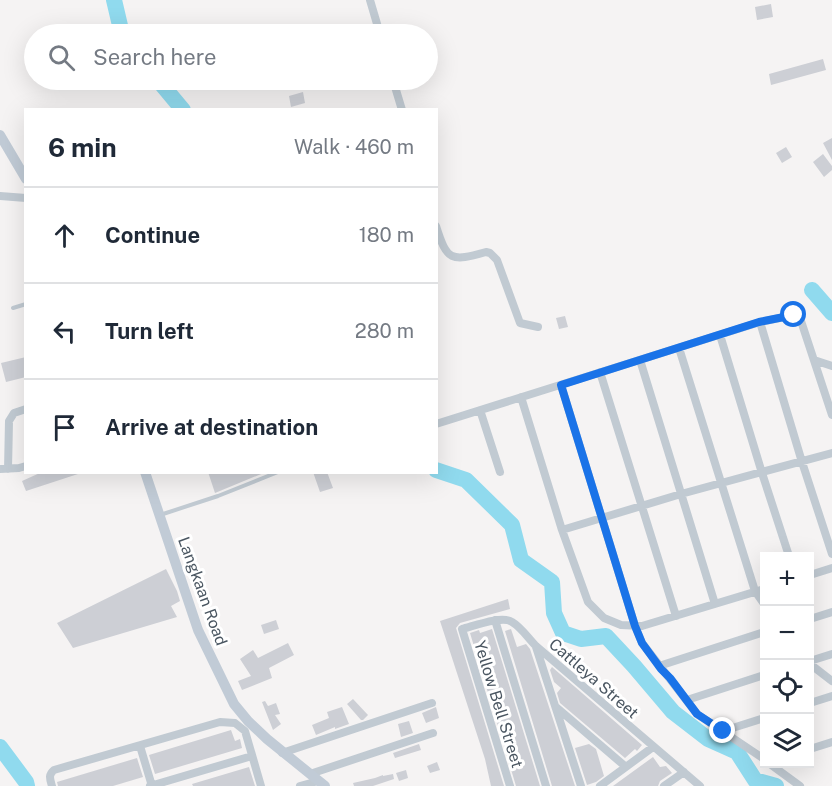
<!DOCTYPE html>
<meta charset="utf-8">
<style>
body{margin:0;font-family:"Public Sans",sans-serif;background:#f2f2f3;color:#1f2937}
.controls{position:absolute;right:18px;bottom:18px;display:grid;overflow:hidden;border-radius:0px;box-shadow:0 6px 24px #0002}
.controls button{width:54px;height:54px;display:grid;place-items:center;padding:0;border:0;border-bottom:2px solid #e0e1e3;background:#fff;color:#1f2937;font:30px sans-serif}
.stop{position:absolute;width:18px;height:18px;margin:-14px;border:4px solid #1a73e8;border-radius:50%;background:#fff}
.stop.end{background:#1a73e8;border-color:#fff;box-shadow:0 2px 6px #0008}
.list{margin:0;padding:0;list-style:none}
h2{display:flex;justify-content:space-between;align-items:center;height:78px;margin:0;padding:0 24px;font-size:26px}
h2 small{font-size:20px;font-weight:400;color:#747a83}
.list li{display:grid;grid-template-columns:39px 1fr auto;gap:18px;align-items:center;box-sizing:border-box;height:96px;padding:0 24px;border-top:2px solid #e0e1e3}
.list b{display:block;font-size:22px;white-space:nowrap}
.list em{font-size:20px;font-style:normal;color:#747a83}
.icon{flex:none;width:33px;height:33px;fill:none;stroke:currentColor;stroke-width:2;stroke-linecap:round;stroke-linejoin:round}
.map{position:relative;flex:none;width:832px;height:786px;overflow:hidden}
.search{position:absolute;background:#fff;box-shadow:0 6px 24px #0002;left:24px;top:24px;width:414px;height:66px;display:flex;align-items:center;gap:15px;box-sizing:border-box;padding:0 21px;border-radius:33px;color:#747a83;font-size:22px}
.panel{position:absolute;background:#fff;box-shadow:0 6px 24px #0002;left:24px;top:108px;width:414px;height:366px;border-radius:0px}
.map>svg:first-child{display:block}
</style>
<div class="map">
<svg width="832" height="786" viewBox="0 0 832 786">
<rect width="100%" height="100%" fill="#f5f3f3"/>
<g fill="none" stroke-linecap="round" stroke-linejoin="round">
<!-- river -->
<path stroke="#90daee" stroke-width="16" d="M114,0L122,34
M158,80L183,110
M812,290L832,313
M436,470L466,480L512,525L521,560L552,582L554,613L563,633L581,639L606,636L634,666L673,712L708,739L737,752L755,780L776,786
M0,747L26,782L27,786"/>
</g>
<!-- building -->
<path fill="#cdcfd5" d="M771,4L773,17L757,20L755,7Z
M823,59L826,70L771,85L769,74Z
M303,92L305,103L291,107L289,96Z
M832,138V160L823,143Z
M786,147L792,157L782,163L776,153Z
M823,154L832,166V170L824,177L813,162Z
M565,316L568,327L559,329L556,318Z
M26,357V377L6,382L1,363Z
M42,472H81V473L26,491L22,481Z
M208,472H266L215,493Z
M313,472H327L333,488L320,492Z
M166,569L177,591L180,601L171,606L177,617L73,648L57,623Z
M508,599L510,609L460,623L456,628L504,786H491L485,759L440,621Z
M276,620L279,629L264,634L261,625Z
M492,629L540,786H516L470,633L479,630L480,633Z
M511,629L517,647L526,644L530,649L575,786H552L505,631Z
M288,643L294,655L269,668L272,678L242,690L238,681L251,676L240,659L253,650L258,658Z
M552,667L642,745L637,751L635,749L625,758L560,703L557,693L561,688L554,682L550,670Z
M353,699L368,715L363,720H361L347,704Z
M265,701L268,706L276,703L280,714L275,715L281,724L273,730L262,702Z
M342,707L349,724L335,729V727L316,735L312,725L329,718L327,712Z
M436,707L439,718L426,723L422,713Z
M409,721L413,733L401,737L398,724Z
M231,730L235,741L240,739L242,748L155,774L149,755Z
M419,744L421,750L395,758L393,753Z
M589,744L596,749L604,776L596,782L587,785L575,748Z
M653,757L660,767L666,766L672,773L660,781L658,786H613Z
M137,758L143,777L113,786H58L57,782Z
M437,762L440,770L430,773L427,766Z
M249,767L255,786H193L192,784Z
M406,770L408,778L399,781L396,773Z
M393,774L394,779L373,786H354L353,783L375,778L383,775V776Z"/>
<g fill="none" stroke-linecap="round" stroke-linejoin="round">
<!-- lane -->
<path stroke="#c1cad2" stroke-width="4" d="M13,308L26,304
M160,515L218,496L278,472"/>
<!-- street -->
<path stroke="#c1cad2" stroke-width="8" d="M370,0L380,34
M393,80L402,110
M0,196L26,198
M436,226C447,261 451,262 486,252L490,253L497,260L520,323L538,327
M760,322L802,462L832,554
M720,335L762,473L789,556
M679,348L755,591L764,604
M640,360L715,604
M814,360L832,366
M600,372L676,616
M561,385L635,626L642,643L697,714L764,759
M521,397L562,530L588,602L604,618L621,625L642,626L764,589
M480,410L500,472
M436,424L760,322L794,315L798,317L801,321L832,415
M0,469L19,468L26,466
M8,469L9,421L14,413L26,409
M562,530L681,494L832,453
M810,575L832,568
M810,619L832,612
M495,620L546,786
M536,647L581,786
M810,661L832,654
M810,664L832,681
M659,666L764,632
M687,700L764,675
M810,703L832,696
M556,707L626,767
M723,731L764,718
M140,746L152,786
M810,749L832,742
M282,753L432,703
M770,764L800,786
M310,774L433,733
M52,786C50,779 48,775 54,770L220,722L235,723L245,731L261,786
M150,786L252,756
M300,786L318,781
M510,786L462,629C474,626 502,615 512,622C521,627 528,638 536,646L700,786
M600,786L653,747
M664,786L684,772"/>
<!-- secondary -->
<path stroke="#c1cbd6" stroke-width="10" d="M0,135L26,179
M145,472L198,630L234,704L248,721L267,739L325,786"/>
</g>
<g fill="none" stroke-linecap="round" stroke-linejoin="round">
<!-- route -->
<path stroke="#1a73e8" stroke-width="8" d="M723,731L697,714L670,678L661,669L642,643L635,626L561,385L759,322L794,315"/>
</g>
<g text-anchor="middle" stroke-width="6" stroke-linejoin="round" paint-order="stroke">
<!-- street labels -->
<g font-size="16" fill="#4a5661" stroke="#fff">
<text transform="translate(203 591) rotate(70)" y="6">Langkaan Road</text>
<text transform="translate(594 678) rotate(41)" y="6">Cattleya Street</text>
<text transform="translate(499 704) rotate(73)" y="6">Yellow Bell Street</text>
</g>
</g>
</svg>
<div class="controls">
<button>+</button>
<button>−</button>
<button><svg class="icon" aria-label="locate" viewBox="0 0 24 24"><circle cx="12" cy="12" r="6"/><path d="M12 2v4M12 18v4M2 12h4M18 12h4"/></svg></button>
<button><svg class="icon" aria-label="layers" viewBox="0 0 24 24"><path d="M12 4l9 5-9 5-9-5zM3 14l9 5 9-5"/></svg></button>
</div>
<div class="stop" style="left:794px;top:315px"></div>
<div class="stop end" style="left:723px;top:731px"></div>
<div class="search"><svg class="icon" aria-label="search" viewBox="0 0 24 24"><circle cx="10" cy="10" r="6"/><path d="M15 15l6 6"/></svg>Search here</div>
<section class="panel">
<h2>6 min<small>Walk · 460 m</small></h2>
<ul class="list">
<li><svg class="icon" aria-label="ahead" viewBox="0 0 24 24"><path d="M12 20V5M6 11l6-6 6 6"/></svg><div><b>Continue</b></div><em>180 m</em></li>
<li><svg class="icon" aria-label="left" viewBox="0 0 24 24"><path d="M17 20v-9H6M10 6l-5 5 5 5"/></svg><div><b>Turn left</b></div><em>280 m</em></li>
<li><svg class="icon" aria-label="arrive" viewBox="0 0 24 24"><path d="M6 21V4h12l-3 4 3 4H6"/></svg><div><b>Arrive at destination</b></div></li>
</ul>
</section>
</div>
